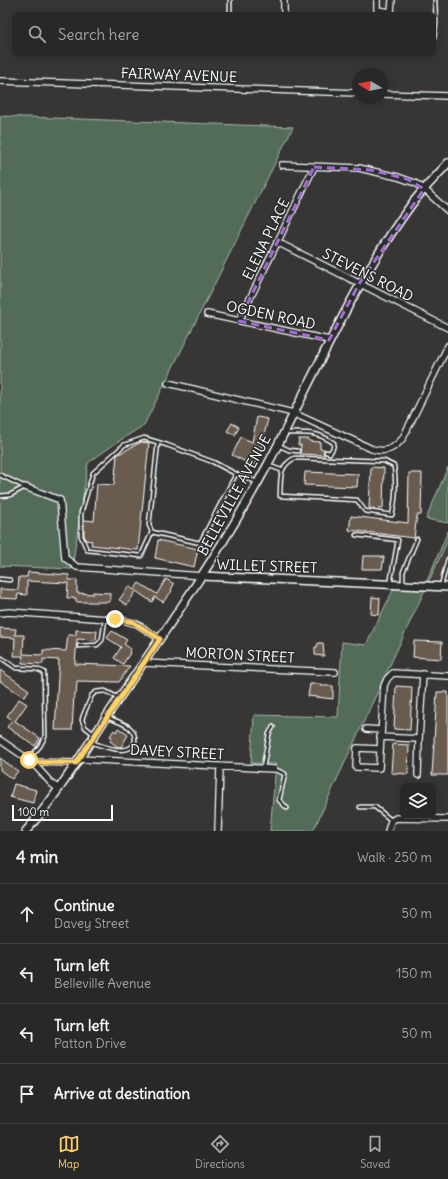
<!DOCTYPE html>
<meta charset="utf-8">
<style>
body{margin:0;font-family:Delius,sans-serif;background:#353434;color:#f1f3f6}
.controls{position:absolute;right:12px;bottom:12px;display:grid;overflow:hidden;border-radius:6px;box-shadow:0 2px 10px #0003}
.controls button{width:36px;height:36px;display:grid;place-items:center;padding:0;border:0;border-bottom:1px solid #454445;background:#292828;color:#f1f3f6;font:20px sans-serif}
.compass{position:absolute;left:352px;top:68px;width:36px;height:36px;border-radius:50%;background:#292828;box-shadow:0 2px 10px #0003;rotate:280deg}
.scale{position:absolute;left:12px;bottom:10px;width:101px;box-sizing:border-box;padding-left:4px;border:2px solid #fff;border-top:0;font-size:11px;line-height:14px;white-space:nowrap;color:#fff;-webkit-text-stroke:3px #2a2d2e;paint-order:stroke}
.stop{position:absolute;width:12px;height:12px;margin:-9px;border:3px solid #ffd166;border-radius:50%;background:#fff}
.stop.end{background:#ffd166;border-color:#fff;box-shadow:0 1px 4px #0008}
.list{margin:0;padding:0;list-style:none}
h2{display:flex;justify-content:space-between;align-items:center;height:52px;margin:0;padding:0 16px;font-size:17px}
h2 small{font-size:13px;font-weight:400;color:#a5a6a8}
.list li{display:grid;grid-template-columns:26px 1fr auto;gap:12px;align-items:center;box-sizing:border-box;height:60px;padding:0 16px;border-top:1px solid #454445}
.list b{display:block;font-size:15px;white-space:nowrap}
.list p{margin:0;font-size:13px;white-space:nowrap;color:#a5a6a8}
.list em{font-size:13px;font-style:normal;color:#a5a6a8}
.icon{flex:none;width:22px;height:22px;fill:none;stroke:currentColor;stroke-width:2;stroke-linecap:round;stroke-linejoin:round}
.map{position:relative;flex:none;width:448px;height:831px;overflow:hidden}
.search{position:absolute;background:#292828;box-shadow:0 2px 10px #0003;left:12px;right:12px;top:12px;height:44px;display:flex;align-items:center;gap:10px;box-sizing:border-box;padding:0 14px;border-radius:6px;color:#a5a6a8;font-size:15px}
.sheet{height:292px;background:#292828}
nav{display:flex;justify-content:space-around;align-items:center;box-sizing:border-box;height:56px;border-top:1px solid #454445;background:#292828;font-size:11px;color:#a5a6a8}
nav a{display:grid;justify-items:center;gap:2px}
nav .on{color:#ffd166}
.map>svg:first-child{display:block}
</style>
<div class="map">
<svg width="448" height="831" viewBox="0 0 448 831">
<rect width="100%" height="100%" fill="#373635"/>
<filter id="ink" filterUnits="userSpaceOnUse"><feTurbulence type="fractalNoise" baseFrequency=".025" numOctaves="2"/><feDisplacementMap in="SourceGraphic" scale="8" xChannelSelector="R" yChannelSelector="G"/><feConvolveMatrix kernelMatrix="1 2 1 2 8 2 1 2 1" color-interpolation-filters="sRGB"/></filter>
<g filter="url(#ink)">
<!-- built -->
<path fill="#46413d" d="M448,540V580L430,579Z"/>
<!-- green -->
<path fill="#536c5a" stroke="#a9b6ac" d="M0,116L293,127L144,425L116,443L88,463L72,569L0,566Z
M448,467V523L426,519Z
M448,531V540L313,831H270L276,764L251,763L254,715L338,717L342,642L366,645L396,584L427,581Z"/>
<!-- building -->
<path fill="#695b50" stroke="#fff" d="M257,417L268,419L261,447L263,448L254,466L232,455L241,437L252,442Z
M232,423L239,427L235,435L227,431Z
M299,439H309V441L320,442V449H325L323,452L325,455L300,454L301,445H298Z
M141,442L149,443L138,550L91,545L92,541L86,540L84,535V520L94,521L97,484L114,485L117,455Z
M371,467L384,468L383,509L369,508Z
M305,472L358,474L357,487L304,485Z
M409,473H422L421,515H417L414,538L349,530L351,516L408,523Z
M158,540L198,549L194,567L155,558Z
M363,556H381V557H384L382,569H362Z
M28,572L69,575V580H77V593L93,594V592L110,593V602H76V598H67L68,583L27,581V595L18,594L17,599L0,598V589L18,590L19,577H27Z
M166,579L174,584L171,590L172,591L163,602L155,597L152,602L136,591L127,605L119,600L129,586L134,590L139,583L157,594Z
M372,597L380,598L379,615L371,614Z
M0,628L16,629L15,635H24L23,654L43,655V650L66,651L68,635H76V630L97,631L96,640L77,639L75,664L130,666L119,682L77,681L76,694H74L72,730H55L59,660L43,659V664L22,663L23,656H14L15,638L0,637Z
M112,631L127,640L124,644L131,649L129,652L130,653L123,664L114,658L121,647L107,638Z
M414,641L442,642L441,659L413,657Z
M318,643H323L324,656L315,655V647H317Z
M0,670L29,690L24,697L0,681Z
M310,684H321V686H333V699L308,696Z
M396,686L412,687L410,730L394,729Z
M437,692H448V775H432Z
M19,699L27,704L15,721L40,738L35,746L7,727L12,720L7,716Z
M118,728L128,735L121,747H118L110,741L112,737L110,736L114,730L116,732Z
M393,744L409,745L408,774L391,773Z
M0,758L18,771L12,779L0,770Z
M14,784L36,790L33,803L10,797Z"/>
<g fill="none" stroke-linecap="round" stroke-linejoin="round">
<defs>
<path id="service" d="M230,14V0
M434,38L436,24L435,0
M286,433C307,433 316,431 334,443L333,448L330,453L326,452
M278,445L289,450L298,451
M295,458L384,461L394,466C396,481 396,500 392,515L365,511L357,500L280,496C281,479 278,466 295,458Z
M267,465L281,470
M236,474L213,462L167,445L144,438L124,445L93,473L81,513V536L87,550L141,556L152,532L200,543L236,474L257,482
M0,475L25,487L10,495L0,496
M152,532L149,525L158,442
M356,535L398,540L390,584
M0,579L10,580
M403,584V572L417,539
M441,586L448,559
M79,646L97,645L102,640L105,619
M0,657L16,668L36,669L44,672L45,737L40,746L29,759
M95,735L85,727L82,720L83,716L92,695L96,692L105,691L119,698
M91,742C101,746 133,758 135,740C135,735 133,731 130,728C124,723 115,721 108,717
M263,768L269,734L273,727
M274,769L285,774L279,800L287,808
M360,807H375L391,820"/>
<path id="minor" d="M377,0V10L391,12L392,0
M284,14V0
M0,81L358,93
M382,94L448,96
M282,165L359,168L398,177L415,183L424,189L448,211
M277,242L448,328
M207,314L329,340
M239,321L314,167
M168,383L293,413L372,449C386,453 394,449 403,438L448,346
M25,487L60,500L65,558L77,567L202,576
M0,613L9,612L122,620L137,624L160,639
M144,663L335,672
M366,729L381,730
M380,737L419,739L423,674
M0,740L32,762L52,784L59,789
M380,749L357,748L356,767L379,768L384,686L387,679L393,673L448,676
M79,759L274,769
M32,762L76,763
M418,775L419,739
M218,831L220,766
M388,831L391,821L396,818L448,819"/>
<path id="tertiary" d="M202,576L448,587"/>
<path id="secondary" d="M26,831C60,792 86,747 115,704C169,626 222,549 267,466C314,377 351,287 411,205C422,190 436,177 448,163"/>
</defs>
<!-- service casing -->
<use href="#service" stroke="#fff" stroke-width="5.5"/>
<!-- minor casing -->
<use href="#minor" stroke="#fff" stroke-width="8"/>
<!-- tertiary casing -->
<use href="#tertiary" stroke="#fff" stroke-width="10"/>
<!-- secondary casing -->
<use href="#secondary" stroke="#fff" stroke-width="10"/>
<!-- service -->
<use href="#service" stroke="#2a2d2e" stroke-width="2.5"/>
<!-- minor -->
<use href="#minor" stroke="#2a2d2e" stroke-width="5.5"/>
<!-- tertiary -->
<use href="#tertiary" stroke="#2a2d2e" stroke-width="7"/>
<!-- secondary -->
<use href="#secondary" stroke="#2a2d2e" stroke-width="7"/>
</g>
</g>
<g fill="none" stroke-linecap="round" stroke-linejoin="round" filter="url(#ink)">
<!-- route -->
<path stroke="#ffd166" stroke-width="5" d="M29,760L32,762L76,763L160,639L133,622L115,619"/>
</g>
<!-- marked area -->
<path fill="none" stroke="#a36bd2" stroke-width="3" stroke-dasharray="8 5" stroke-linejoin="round" d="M314,167L371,170L407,179L424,189L359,284L329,340L239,321Z"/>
<g text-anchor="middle" stroke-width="3" stroke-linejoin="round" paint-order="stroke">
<!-- street labels -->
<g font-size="14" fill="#fff" stroke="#2a2d2e">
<text transform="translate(179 75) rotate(2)" y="5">FAIRWAY AVENUE</text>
<text transform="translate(266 239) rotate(-64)" y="5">ELENA PLACE</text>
<text transform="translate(368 275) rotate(27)" y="5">STEVENS ROAD</text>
<text transform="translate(271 315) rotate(12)" y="5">OGDEN ROAD</text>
<text transform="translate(234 495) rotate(-61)" y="5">BELLEVILLE AVENUE</text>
<text transform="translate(267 566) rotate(2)" y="5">WILLET STREET</text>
<text transform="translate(240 655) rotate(3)" y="5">MORTON STREET</text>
<text transform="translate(177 752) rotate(3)" y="5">DAVEY STREET</text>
</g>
</g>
</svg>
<div class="controls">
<button><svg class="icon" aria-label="layers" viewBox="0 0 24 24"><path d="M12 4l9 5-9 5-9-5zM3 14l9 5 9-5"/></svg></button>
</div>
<svg class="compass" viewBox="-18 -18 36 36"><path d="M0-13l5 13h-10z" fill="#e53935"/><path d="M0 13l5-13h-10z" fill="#a5a6a8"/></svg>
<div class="scale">100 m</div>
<div class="stop" style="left:29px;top:760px"></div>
<div class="stop end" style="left:115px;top:619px"></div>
<div class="search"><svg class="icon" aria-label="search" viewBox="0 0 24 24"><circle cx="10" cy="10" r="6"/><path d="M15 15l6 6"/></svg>Search here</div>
</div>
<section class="sheet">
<h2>4 min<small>Walk · 250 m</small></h2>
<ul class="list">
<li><svg class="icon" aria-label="ahead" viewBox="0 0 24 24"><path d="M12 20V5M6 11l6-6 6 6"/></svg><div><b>Continue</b><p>Davey Street</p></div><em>50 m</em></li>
<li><svg class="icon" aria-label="left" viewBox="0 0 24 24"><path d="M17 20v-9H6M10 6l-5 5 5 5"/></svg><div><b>Turn left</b><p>Belleville Avenue</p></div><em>150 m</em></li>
<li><svg class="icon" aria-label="left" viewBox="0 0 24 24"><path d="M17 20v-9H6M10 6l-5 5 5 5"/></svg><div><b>Turn left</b><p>Patton Drive</p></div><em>50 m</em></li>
<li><svg class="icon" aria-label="arrive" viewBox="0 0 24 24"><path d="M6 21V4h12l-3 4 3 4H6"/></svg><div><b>Arrive at destination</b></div></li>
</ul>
</section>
<nav>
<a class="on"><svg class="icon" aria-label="map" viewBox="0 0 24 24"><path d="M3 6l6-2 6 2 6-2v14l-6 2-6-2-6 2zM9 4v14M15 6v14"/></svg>Map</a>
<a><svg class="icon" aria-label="directions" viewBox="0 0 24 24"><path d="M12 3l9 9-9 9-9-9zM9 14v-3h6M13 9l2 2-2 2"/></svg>Directions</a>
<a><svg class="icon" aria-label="saved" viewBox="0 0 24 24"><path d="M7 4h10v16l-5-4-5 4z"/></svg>Saved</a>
</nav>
